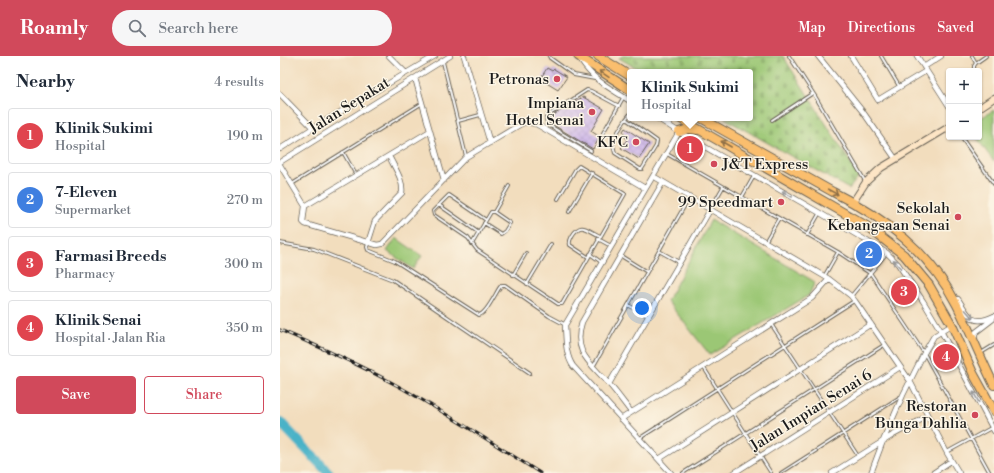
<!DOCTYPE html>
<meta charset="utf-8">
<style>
body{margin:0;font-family:"Libre Bodoni",serif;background:#f6f6f7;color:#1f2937}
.controls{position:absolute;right:12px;top:12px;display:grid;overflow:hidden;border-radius:4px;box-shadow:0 1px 3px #0004}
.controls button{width:36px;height:36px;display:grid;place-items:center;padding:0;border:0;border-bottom:1px solid #e0e1e3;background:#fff;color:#1f2937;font:20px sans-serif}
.you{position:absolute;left:362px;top:252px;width:14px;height:14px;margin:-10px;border:3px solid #fff;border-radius:50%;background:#1a73e8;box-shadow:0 0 0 6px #1a73e833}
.badge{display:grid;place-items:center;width:26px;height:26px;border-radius:50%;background:#d1495b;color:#fff;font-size:13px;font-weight:700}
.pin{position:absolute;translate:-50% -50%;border:2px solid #fff;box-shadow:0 1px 4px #0006}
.popup{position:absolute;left:347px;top:13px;width:126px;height:52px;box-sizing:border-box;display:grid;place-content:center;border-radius:4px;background:#fff;filter:drop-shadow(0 1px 3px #0005);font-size:13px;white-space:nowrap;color:#747a83}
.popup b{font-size:15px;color:#1f2937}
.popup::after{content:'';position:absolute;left:50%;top:100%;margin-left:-8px;border:8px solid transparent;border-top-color:#fff}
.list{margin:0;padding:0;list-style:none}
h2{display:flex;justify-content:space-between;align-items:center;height:52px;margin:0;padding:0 16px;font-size:17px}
h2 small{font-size:13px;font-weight:400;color:#747a83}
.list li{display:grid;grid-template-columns:26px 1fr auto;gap:12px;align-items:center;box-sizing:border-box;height:56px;margin:0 8px 8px;padding:0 8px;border:1px solid #e0e1e3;border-radius:4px}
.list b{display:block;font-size:15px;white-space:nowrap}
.list p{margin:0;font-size:13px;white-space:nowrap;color:#747a83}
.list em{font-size:13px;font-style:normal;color:#747a83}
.actions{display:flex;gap:8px;padding:12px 16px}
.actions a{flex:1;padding:9px 0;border:1px solid #d1495b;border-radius:4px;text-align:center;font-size:14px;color:#d1495b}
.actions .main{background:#d1495b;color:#fff}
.icon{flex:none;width:22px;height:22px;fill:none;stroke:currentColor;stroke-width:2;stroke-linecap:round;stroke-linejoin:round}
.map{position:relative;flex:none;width:714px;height:417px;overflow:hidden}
header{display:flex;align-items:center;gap:24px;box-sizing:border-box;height:56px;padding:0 20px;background:#d1495b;color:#fff}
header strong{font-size:19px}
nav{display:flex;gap:22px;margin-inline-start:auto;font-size:14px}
.search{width:280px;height:36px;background:#f6f6f7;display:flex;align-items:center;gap:10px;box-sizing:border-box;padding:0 14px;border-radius:22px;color:#747a83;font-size:15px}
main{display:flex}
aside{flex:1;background:#fff}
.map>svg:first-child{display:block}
</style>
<header>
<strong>Roamly</strong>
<div class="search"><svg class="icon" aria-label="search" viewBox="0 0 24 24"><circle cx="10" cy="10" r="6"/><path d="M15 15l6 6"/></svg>Search here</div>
<nav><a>Map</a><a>Directions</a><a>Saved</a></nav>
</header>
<main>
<aside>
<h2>Nearby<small>4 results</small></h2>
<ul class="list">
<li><span class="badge" style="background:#e0444e">1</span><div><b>Klinik Sukimi</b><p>Hospital</p></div><em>190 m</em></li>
<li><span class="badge" style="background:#3f7fe0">2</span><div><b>7-Eleven</b><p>Supermarket</p></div><em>270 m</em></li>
<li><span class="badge" style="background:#e0444e">3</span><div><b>Farmasi Breeds</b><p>Pharmacy</p></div><em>300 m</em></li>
<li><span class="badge" style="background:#e0444e">4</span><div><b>Klinik Senai</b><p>Hospital · Jalan Ria</p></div><em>350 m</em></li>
</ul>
<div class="actions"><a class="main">Save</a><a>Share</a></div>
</aside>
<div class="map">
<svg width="714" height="417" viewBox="0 0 714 417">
<defs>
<pattern id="cemetery-stones" width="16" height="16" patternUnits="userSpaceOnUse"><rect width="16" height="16" fill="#9bc774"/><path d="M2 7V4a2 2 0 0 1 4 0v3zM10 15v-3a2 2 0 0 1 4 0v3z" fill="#85aa64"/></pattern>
<pattern id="building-cross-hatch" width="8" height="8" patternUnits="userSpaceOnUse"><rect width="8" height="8" fill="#cdb6e9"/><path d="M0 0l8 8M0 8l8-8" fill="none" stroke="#af9cc7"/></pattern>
</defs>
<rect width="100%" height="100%" fill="#fcf5e5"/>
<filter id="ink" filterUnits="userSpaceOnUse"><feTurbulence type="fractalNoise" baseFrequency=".025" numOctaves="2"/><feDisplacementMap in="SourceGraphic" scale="8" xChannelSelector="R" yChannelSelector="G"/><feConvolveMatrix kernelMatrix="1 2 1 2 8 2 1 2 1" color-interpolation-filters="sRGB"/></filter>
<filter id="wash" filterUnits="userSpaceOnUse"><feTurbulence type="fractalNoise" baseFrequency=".012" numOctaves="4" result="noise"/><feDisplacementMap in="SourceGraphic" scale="16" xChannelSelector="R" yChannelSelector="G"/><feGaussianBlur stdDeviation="0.9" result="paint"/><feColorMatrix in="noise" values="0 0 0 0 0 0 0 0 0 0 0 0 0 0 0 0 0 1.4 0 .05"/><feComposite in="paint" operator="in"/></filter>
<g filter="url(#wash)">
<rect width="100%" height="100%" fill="#f2ddbd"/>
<!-- green -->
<path fill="#9bc774" stroke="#5c7248" d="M714,54V106L696,81H699V63Z
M431,164L535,226L529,239L430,299L387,245Z
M116,182L142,200L133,213L107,195Z"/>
<!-- cemetery -->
<path fill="url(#cemetery-stones)" stroke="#5c7248" d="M343,0H503L579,120L569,133L444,62H470V16H363L339,2Z"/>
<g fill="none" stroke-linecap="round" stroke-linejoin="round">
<!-- river -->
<path stroke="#48b2c7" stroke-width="10" d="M0,366L49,417"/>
</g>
<g id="blocks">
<!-- building -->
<path fill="url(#building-cross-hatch)" d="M267,12L272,15L274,13L287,21L278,34L265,26L267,24L262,20Z
M303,41L324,53L311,75L320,81L313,93L270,67V61Z
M345,72L369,88L359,103L341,92L347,84L343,75Z"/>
</g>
</g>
<g filter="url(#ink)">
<use href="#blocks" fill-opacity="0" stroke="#676054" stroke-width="1"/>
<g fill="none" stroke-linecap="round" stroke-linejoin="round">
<defs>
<path id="lane" d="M269,0L270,2L294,19L315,23
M509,0L535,40L585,125
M601,0L619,30
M692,0L696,7L706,0
M163,6L186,100
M694,15V10L696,7
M346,63L332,85L335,97L360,113H362L376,90L377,85L346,63L350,58
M492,64L533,37
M178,65L200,59
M323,77L343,42
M681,81L714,128
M311,95L267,68L266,62L267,60L307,34L311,35L339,50
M63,96L76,119
M387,98L558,196L591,218L644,297L710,417
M12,128L141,48
M462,141L474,120
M159,149L199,177
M431,152L443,131
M214,156L229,130
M289,156L312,117
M206,164L169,139L153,155L154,159L188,182L197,194L278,248H282L345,138L299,110L295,114L278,143
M527,179L539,158
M318,183L331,190
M485,186L499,162
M0,187L34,193L113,224L250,317
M88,188L87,191L88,194L115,205L199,259C207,257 215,238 220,231L222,229H225L269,260L284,268
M192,188L211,156H214L230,167L225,175L221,178L204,167
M379,195L399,206
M310,198L321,206
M341,200L367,216
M308,201L290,189C289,185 290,184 292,180C301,165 307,174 320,180
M233,219L246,197
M545,219L558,196
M247,228L271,188
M572,239L606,198
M348,249L368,260
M491,268L578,400
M701,297L714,289
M313,311L409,142
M424,312L491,417
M360,382L574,245
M667,396L711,372
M403,417L604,289
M501,417L620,341"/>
<path id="street" d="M109,0L126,17
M184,0L210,87
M538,0L583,56L615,102
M571,0L598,44L646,15
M637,0L669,50
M301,5C315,26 329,31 350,45
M644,11L661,0
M135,22L164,124
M0,38L33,72
M377,62L399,76L540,157L607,197L618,208L643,245L661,275L714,375
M0,93L33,72L155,0
M0,106L170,0
M0,109L25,150L23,166L25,168L97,189L102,188L186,101L241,68L247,66L256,68L365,132
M373,120L549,223L571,240L575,245L630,325L667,397L679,417
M25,150L150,75
M88,187L95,165L122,137C124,124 114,111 109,100
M678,243C689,260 692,271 714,260
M694,283L696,276L713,263
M329,328L430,154
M351,356C344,347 337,337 329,328C311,307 292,297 302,266L383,126
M341,363L532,242L549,223
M379,403L591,268
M391,417L293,310C285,298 286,283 285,269L399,76
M454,417L620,311
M552,417L613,379L648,360
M591,417L603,385L623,339L644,297L654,280L672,269
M653,417L671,405"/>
<path id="secondary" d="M699,52L714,42
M573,146L586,126L601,112L669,71"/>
<path id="highway" d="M298,0L350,34
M318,0L350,20
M399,62L585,169L624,199L649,229L672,269L693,317L714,355
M421,62L553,136C605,162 650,196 677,249C690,275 701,303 714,329
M399,76L408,73L417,74"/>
</defs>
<!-- lane casing -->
<use href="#lane" stroke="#676054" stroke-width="4"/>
<!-- street casing -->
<use href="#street" stroke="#676054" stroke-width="6"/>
<!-- secondary casing -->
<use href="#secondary" stroke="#676054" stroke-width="8"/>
<!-- highway casing -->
<use href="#highway" stroke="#676054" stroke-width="10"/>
<!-- lane -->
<use href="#lane" stroke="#fff" stroke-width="2"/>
<!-- street -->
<use href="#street" stroke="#fff" stroke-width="4.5"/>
<!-- secondary -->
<use href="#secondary" stroke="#fde5c5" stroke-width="6"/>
<!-- highway -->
<use href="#highway" stroke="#fabe6e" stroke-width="8"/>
<defs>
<path id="rail" d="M0,274C40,291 80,309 118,330C166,357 213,387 260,417"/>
</defs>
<!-- rail casing -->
<use href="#rail" stroke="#1c1c1c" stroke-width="3"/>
<!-- rail -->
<use href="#rail" stroke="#fcf5e5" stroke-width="1.5" stroke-dasharray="4.5" stroke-linecap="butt"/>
</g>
<!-- one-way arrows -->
<defs><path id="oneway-shaft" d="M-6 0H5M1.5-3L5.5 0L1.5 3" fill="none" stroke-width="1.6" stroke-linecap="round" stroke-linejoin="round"/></defs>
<g stroke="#8b6d45">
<use href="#oneway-shaft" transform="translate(324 18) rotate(-146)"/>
<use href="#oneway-shaft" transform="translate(446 88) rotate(-150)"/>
<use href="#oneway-shaft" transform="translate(553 136) rotate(28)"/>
</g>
<g stroke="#999">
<use href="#oneway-shaft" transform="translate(507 138) rotate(-150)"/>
<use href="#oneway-shaft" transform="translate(617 208) rotate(-130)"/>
<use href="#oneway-shaft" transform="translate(689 258) rotate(48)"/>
<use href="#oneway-shaft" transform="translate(696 341) rotate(-118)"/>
</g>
</g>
<!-- markers -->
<g fill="#d1495b" stroke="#fcf5e5" stroke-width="1.5">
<circle cx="277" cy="23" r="4"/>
<circle cx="312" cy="56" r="4"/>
<circle cx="356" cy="86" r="4"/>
<circle cx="434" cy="108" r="4"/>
<circle cx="501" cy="146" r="4"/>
<circle cx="678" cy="161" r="4"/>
<circle cx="695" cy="359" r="4"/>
</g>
<g text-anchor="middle" stroke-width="3" stroke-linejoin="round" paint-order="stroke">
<!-- poi labels -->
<g font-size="15" fill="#1c1c1c" stroke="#fcf5e5" text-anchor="end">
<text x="269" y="28">Petronas</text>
<text x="304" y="52">Impiana<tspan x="304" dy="17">Hotel Senai</tspan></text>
<text x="348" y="91">KFC</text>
<text x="442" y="113" text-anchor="start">J&amp;T Express</text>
<text x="493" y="151">99 Speedmart</text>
<text x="670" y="157">Sekolah<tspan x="670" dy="17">Kebangsaan Senai</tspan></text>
<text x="687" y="355">Restoran<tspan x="687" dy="17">Bunga Dahlia</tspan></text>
</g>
<!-- street labels -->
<g font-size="15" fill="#1c1c1c" stroke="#fcf5e5">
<text transform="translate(69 49) rotate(-32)" y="5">Jalan Sepakat</text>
<text transform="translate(531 354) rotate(-32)" y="5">Jalan Impian Senai 6</text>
</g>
</g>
</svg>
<div class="controls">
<button>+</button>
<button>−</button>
</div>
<div class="you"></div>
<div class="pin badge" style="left:410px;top:93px;background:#e0444e">1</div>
<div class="popup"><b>Klinik Sukimi</b>Hospital</div>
<div class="pin badge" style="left:589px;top:198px;background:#3f7fe0">2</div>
<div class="pin badge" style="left:624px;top:236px;background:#e0444e">3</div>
<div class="pin badge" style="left:666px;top:301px;background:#e0444e">4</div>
</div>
</main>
